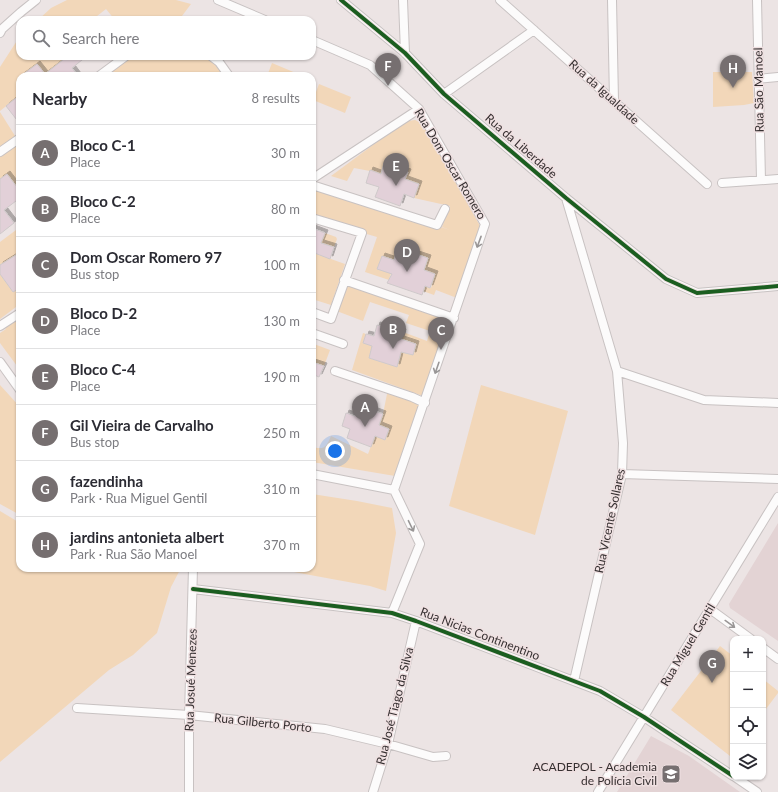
<!DOCTYPE html>
<meta charset="utf-8">
<style>
body{margin:0;font-family:Lato,sans-serif;background:#f2f2f3;color:#2b2b33}
.controls{position:absolute;right:12px;bottom:12px;display:grid;overflow:hidden;border-radius:8px;box-shadow:0 1px 3px #0004}
.controls button{width:36px;height:36px;display:grid;place-items:center;padding:0;border:0;border-bottom:1px solid #e1e1e2;background:#fff;color:#2b2b33;font:20px sans-serif}
.you{position:absolute;left:335px;top:451px;width:14px;height:14px;margin:-10px;border:3px solid #fff;border-radius:50%;background:#1a73e8;box-shadow:0 0 0 6px #1a73e833}
.badge{display:grid;place-items:center;width:26px;height:26px;border-radius:50%;background:#766f70;color:#fff;font-size:13px;font-weight:700}
.pin{position:absolute;translate:-50% -33px;filter:drop-shadow(0 1px 2px #0008)}
.pin::after{content:'';position:absolute;top:21px;width:14px;height:12px;background:inherit;clip-path:polygon(0 0,100% 0,50% 100%)}
.list{margin:0;padding:0;list-style:none}
h2{display:flex;justify-content:space-between;align-items:center;height:52px;margin:0;padding:0 16px;font-size:17px}
h2 small{font-size:13px;font-weight:400;color:#7c7c81}
.list li{display:grid;grid-template-columns:26px 1fr auto;gap:12px;align-items:center;box-sizing:border-box;height:56px;padding:0 16px;border-top:1px solid #e1e1e2}
.list b{display:block;font-size:15px;white-space:nowrap}
.list p{margin:0;font-size:13px;white-space:nowrap;color:#7c7c81}
.list em{font-size:13px;font-style:normal;color:#7c7c81}
.icon{flex:none;width:22px;height:22px;fill:none;stroke:currentColor;stroke-width:2;stroke-linecap:round;stroke-linejoin:round}
.map{position:relative;flex:none;width:778px;height:792px;overflow:hidden}
.search{position:absolute;background:#fff;box-shadow:0 1px 3px #0004;left:16px;top:16px;width:300px;height:44px;display:flex;align-items:center;gap:10px;box-sizing:border-box;padding:0 14px;border-radius:12px;color:#7c7c81;font-size:15px}
.panel{position:absolute;background:#fff;box-shadow:0 1px 3px #0004;left:16px;top:72px;width:300px;height:500px;border-radius:12px}
.map>svg:first-child{display:block}
</style>
<div class="map">
<svg width="778" height="792" viewBox="0 0 778 792">
<defs>
<filter id="shadow"><feDropShadow dx="3" dy="-3" stdDeviation="0" flood-color="#0004"/></filter>
</defs>
<rect width="100%" height="100%" fill="#ece4e4"/>
<!-- built -->
<path fill="#e3d3d4" d="M778,523V641L730,608L729,604Z
M651,736L689,756L740,792H617Z"/>
<!-- green -->
<path fill="#f2d7b9" d="M67,0H176L191,4L179,20H115L106,9L92,20H38L51,8Z
M20,36V56H62L64,59L45,74L37,64L17,79L20,83V95L0,111V67Z
M126,56H211L229,76H99Z
M272,63L303,76H267Z
M713,72H752L754,103L744,105L713,107Z
M319,84L351,97L345,113L313,100Z
M0,112L17,139L20,138V187L18,188L0,179Z
M415,120L422,123L479,224L480,229L457,298L436,290L434,295L423,291L425,286L431,288L435,274L424,270L428,258L398,248L394,260L382,256L377,269L391,273L389,280L365,272L377,237L312,218V185L450,230L442,227L450,206L414,198L405,179L408,172L384,163L381,174L370,171L354,168L347,181L331,176L381,139L408,121Z
M20,227V262L16,255L0,265V242Z
M325,233L336,237L337,239L334,247L321,243Z
M314,253L345,264L331,305L312,299V260Z
M0,274L13,292L20,288V304L0,319Z
M344,280L449,321L423,396L352,370L363,333L366,334L363,343L372,346L369,358L397,367L401,352L413,355L416,344L401,339L403,332L427,341L430,331L406,323L409,315L370,302L363,321L334,310Z
M20,313V370L0,343V333L6,329L2,324Z
M314,344L330,350L324,366L312,362V351Z
M0,385L20,407V515L0,504Z
M481,385L568,411L535,535L449,506Z
M388,389L421,403L395,476L312,462V447C325,450 326,447 331,436L368,454L375,436L385,440L389,429L379,425L383,414Z
M312,494L357,501L392,508L396,533L386,591L370,586L272,568H312Z
M0,511L20,523V568H181L171,587L157,633L133,655L109,670L0,762Z
M720,646L733,656V752L730,756L671,710Z
M763,679L778,691V693L763,713Z"/>
<!-- building -->
<path fill="#e2d0d8" stroke="#cfc9ca" filter="url(#shadow)" d="M68,56H87L72,68L78,76H21L37,64L45,74Z
M20,95V124L6,106Z
M384,163L408,172L405,179L419,184L414,198L404,194L400,206L375,197L379,187L366,183L370,170L381,174Z
M7,174L20,191V198L4,210L14,223L0,234V179Z
M312,228L325,233L321,243L334,247L330,259L312,252Z
M398,248L428,258L424,270L435,274L430,288L425,286L422,295L387,283L392,274L377,269L382,256L394,260Z
M16,255L20,262V288L13,292L0,274V265Z
M377,325L403,332L401,339L416,344L413,355L401,352L397,367L369,358L372,346L363,343L366,334L374,336Z
M312,362L324,366L319,377L312,374Z
M359,405L383,414L379,425L389,429L385,440L375,436L371,447L347,438L350,429L342,426L346,413L355,416Z"/>
<g fill="none" stroke-linecap="round" stroke-linejoin="round">
<defs>
<path id="minor" d="M218,0L265,20
M341,0L405,53L444,94L566,198L666,279L697,293L778,286
M403,0L405,53
M500,0L707,184
M612,0L614,100
M757,0L761,180
M0,33L2,29L21,12L36,0
M312,40L370,65L419,109L485,224L394,490
M211,56L219,62L229,76
M99,76L126,56
M758,79L778,77
M444,94L534,30
M0,152L20,138
M312,179L419,109
M722,183L778,179
M312,185L437,225L445,209
M566,198L617,371L623,443L622,474L574,681
M312,218L362,233L331,319L312,312
M344,280L454,318
M0,326L20,313
M312,333L343,344
M0,362L20,390
M335,371L412,397L425,403
M617,371L704,400L778,403
M312,474L394,490
M622,474L778,479
M193,589L392,613L416,621L600,691L644,717L733,776
M710,609L751,639
M392,613L420,544L394,490
M763,648L778,659
M77,708L189,715L325,729L388,744L433,757L446,756
M735,777L757,792
M189,792V715L193,568
M373,792L388,744L416,621
M598,792L778,497"/>
</defs>
<!-- minor casing -->
<use href="#minor" stroke="#c8c2c2" stroke-width="10"/>
<!-- minor -->
<use href="#minor" stroke="#fcfbfb" stroke-width="8"/>
<defs>
<path id="cycleway" d="M341,0L405,53L444,94L566,198L666,279L697,293L778,286
M193,589L392,613L416,621L600,691L644,717L733,776"/>
</defs>
<!-- cycleway casing -->
<use href="#cycleway" stroke="#efe0e1" stroke-width="6"/>
<!-- cycleway -->
<use href="#cycleway" stroke="#1b5e20" stroke-width="4"/>
</g>
<!-- one-way arrows -->
<defs><path id="oneway-shaft" d="M-6 0H5M1.5-3L5.5 0L1.5 3" fill="none" stroke-width="1.6" stroke-linecap="round" stroke-linejoin="round"/></defs>
<g stroke="#999696">
<use href="#oneway-shaft" transform="translate(479 242) rotate(110)"/>
<use href="#oneway-shaft" transform="translate(437 368) rotate(109)"/>
<use href="#oneway-shaft" transform="translate(411 526) rotate(64)"/>
<use href="#oneway-shaft" transform="translate(730 624) rotate(36)"/>
</g>
<!-- icons -->
<defs>
<symbol id="school-square" viewBox="-11 -11 22 22"><rect x="-9" y="-9" width="18" height="18" rx="4" fill="#766f70" stroke="#efe0e1"/><path d="M0-5L7-2L0 1L-7-2ZM-4 1L0 2.5L4 1V4Q0 6-4 4Z" fill="#fff"/></symbol>
</defs>
<g fill-rule="evenodd">
<use href="#school-square" x="660" y="763" width="22" height="22"/>
</g>
<g text-anchor="middle" stroke-width="3" stroke-linejoin="round" paint-order="stroke">
<!-- street labels -->
<g font-size="12" fill="#363031" stroke="#efe0e1">
<text transform="translate(759 90) rotate(-91)" y="4">Rua São Manoel</text>
<text transform="translate(604 92) rotate(42)" y="4">Rua da Igualdade</text>
<text transform="translate(521 146) rotate(41)" y="4">Rua da Liberdade</text>
<text transform="translate(450 164) rotate(59)" y="4">Rua Dom Oscar Romero</text>
<text transform="translate(610 521) rotate(-78)" y="4">Rua Vicente Sollares</text>
<text transform="translate(480 634) rotate(21)" y="4">Rua Nicias Continentino</text>
<text transform="translate(688 645) rotate(-59)" y="4">Rua Miguel Gentil</text>
<text transform="translate(191 680) rotate(-88)" y="4">Rua Josué Menezes</text>
<text transform="translate(395 706) rotate(-76)" y="4">Rua José Tiago da Silva</text>
<text transform="translate(263 723) rotate(6)" y="4">Rua Gilberto Porto</text>
</g>
<!-- poi labels -->
<g font-size="12" fill="#363031" stroke="#efe0e1" text-anchor="end">
<text x="657" y="771">ACADEPOL - Academia<tspan x="657" dy="14">de Polícia Civil</tspan></text>
</g>
</g>
</svg>
<div class="controls">
<button>+</button>
<button>−</button>
<button><svg class="icon" aria-label="locate" viewBox="0 0 24 24"><circle cx="12" cy="12" r="6"/><path d="M12 2v4M12 18v4M2 12h4M18 12h4"/></svg></button>
<button><svg class="icon" aria-label="layers" viewBox="0 0 24 24"><path d="M12 4l9 5-9 5-9-5zM3 14l9 5 9-5"/></svg></button>
</div>
<div class="you"></div>
<div class="pin badge" style="left:365px;top:427px">A</div>
<div class="pin badge" style="left:393px;top:349px">B</div>
<div class="pin badge" style="left:441px;top:350px">C</div>
<div class="pin badge" style="left:407px;top:272px">D</div>
<div class="pin badge" style="left:396px;top:186px">E</div>
<div class="pin badge" style="left:388px;top:86px">F</div>
<div class="pin badge" style="left:712px;top:683px">G</div>
<div class="pin badge" style="left:733px;top:88px">H</div>
<div class="search"><svg class="icon" aria-label="search" viewBox="0 0 24 24"><circle cx="10" cy="10" r="6"/><path d="M15 15l6 6"/></svg>Search here</div>
<section class="panel">
<h2>Nearby<small>8 results</small></h2>
<ul class="list">
<li><span class="badge">A</span><div><b>Bloco C-1</b><p>Place</p></div><em>30 m</em></li>
<li><span class="badge">B</span><div><b>Bloco C-2</b><p>Place</p></div><em>80 m</em></li>
<li><span class="badge">C</span><div><b>Dom Oscar Romero 97</b><p>Bus stop</p></div><em>100 m</em></li>
<li><span class="badge">D</span><div><b>Bloco D-2</b><p>Place</p></div><em>130 m</em></li>
<li><span class="badge">E</span><div><b>Bloco C-4</b><p>Place</p></div><em>190 m</em></li>
<li><span class="badge">F</span><div><b>Gil Vieira de Carvalho</b><p>Bus stop</p></div><em>250 m</em></li>
<li><span class="badge">G</span><div><b>fazendinha</b><p>Park · Rua Miguel Gentil</p></div><em>310 m</em></li>
<li><span class="badge">H</span><div><b>jardins antonieta albert</b><p>Park · Rua São Manoel</p></div><em>370 m</em></li>
</ul>
</section>
</div>
